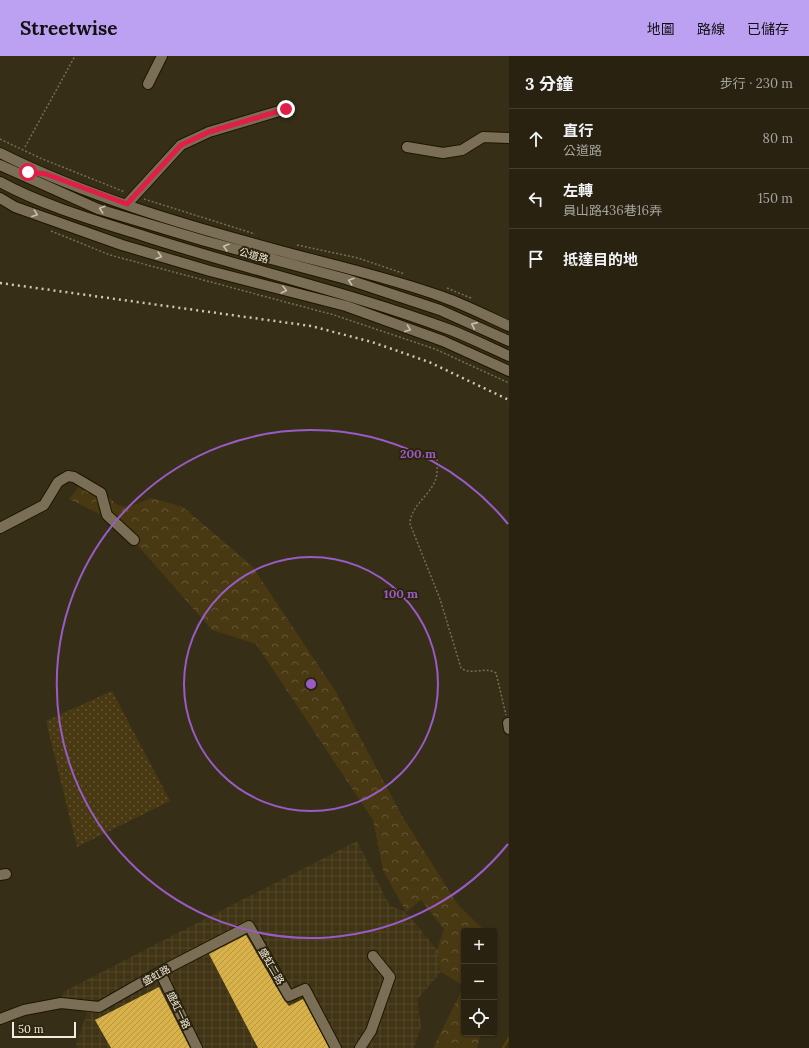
<!DOCTYPE html>
<html lang="zh-TW">
<meta charset="utf-8">
<style>
body{margin:0;font-family:Lora,"Noto Sans TC",serif;background:#352f1f;color:#f1f3f6}
.controls{position:absolute;right:12px;bottom:12px;display:grid;overflow:hidden;border-radius:4px;box-shadow:0 1px 3px #0004}
.controls button{width:36px;height:36px;display:grid;place-items:center;padding:0;border:0;border-bottom:1px solid #453f31;background:#292211;color:#f1f3f6;font:20px sans-serif}
.scale{position:absolute;left:12px;bottom:10px;width:64px;box-sizing:border-box;padding-left:4px;border:2px solid #f2ecde;border-top:0;font-size:11px;line-height:14px;white-space:nowrap;color:#f2ecde;-webkit-text-stroke:3px #2d240d;paint-order:stroke}
.stop{position:absolute;width:12px;height:12px;margin:-9px;border:3px solid #e11d48;border-radius:50%;background:#fff}
.stop.end{background:#e11d48;border-color:#fff;box-shadow:0 1px 4px #0008}
.list{margin:0;padding:0;list-style:none}
h2{display:flex;justify-content:space-between;align-items:center;height:52px;margin:0;padding:0 16px;font-size:17px}
h2 small{font-size:13px;font-weight:400;color:#a5a49f}
.list li{display:grid;grid-template-columns:26px 1fr auto;gap:12px;align-items:center;box-sizing:border-box;height:60px;padding:0 16px;border-top:1px solid #453f31}
.list b{display:block;font-size:15px;white-space:nowrap}
.list p{margin:0;font-size:13px;white-space:nowrap;color:#a5a49f}
.list em{font-size:13px;font-style:normal;color:#a5a49f}
.icon{flex:none;width:22px;height:22px;fill:none;stroke:currentColor;stroke-width:2;stroke-linecap:round;stroke-linejoin:round}
.map{position:relative;flex:none;width:509px;height:992px;overflow:hidden}
header{display:flex;align-items:center;gap:24px;box-sizing:border-box;height:56px;padding:0 20px;background:#bca0f2;color:#111}
header strong{font-size:19px}
nav{display:flex;gap:22px;margin-inline-start:auto;font-size:14px}
main{display:flex}
aside{flex:1;background:#292211}
.map>svg:first-child{display:block}
</style>
<header>
<strong>Streetwise</strong>
<nav><a>地圖</a><a>路線</a><a>已儲存</a></nav>
</header>
<main>
<div class="map">
<svg width="509" height="992" viewBox="0 0 509 992">
<defs>
<pattern id="industrial-grid" width="8" height="8" patternUnits="userSpaceOnUse"><rect width="8" height="8" fill="#403415"/><path d="M0 4h8M4 0v8" fill="none" stroke="#53482b"/></pattern>
<pattern id="forest-crowns" width="20" height="18" patternUnits="userSpaceOnUse"><rect width="20" height="18" fill="#483912"/><path d="M2 6a3 3 0 1 1 6 0M12 15a3 3 0 1 1 6 0" fill="none" stroke="#635634"/></pattern>
<pattern id="park-dots" width="8" height="8" patternUnits="userSpaceOnUse"><rect width="8" height="8" fill="#483912"/><path d="M2 2h.1M6 6h.1" fill="none" stroke="#635634" stroke-width="1.8" stroke-linecap="round"/></pattern>
<pattern id="building-hatch" width="6" height="6" patternUnits="userSpaceOnUse"><rect width="6" height="6" fill="#d9b149"/><path d="M-1 1l2-2M0 6l6-6M5 7l2-2" fill="none" stroke="#b59648"/></pattern>
</defs>
<rect width="100%" height="100%" fill="#372e17"/>
<!-- industrial -->
<path fill="url(#industrial-grid)" d="M357,785L390,850L406,856L437,894L441,916L417,944L421,970L414,992H78L76,988L87,957L61,947L63,936Z"/>
<!-- forest -->
<path fill="url(#forest-crowns)" d="M85,423L118,449L129,451L151,442L183,451L252,510L336,636L402,760L458,849L485,875H464V977H481L477,992H433L464,930L441,916L437,894L444,873L421,844L406,856L383,814L373,764L256,588L212,574L118,467L69,443Z"/>
<!-- park -->
<path fill="url(#park-dots)" d="M112,635L170,745L77,791L46,665Z"/>
<g fill="none" stroke-linecap="round" stroke-linejoin="round">
<!-- stream -->
<path stroke="#554002" stroke-width="2.5" d="M503,992L509,982"/>
</g>
<!-- building -->
<path fill="url(#building-hatch)" d="M246,879L284,944L289,950L303,943L329,992H258L209,898Z
M159,931L190,992H111L95,964Z"/>
<g fill="none" stroke-linecap="round" stroke-linejoin="round">
<defs>
<path id="minor" d="M148,28L162,0
M407,91L443,97L462,94L483,81L509,82
M0,97C86,140 184,169 277,194C332,209 388,221 443,241C465,249 487,260 509,270
M0,109L98,153L205,185L346,223L440,254L509,285
M0,126C44,150 97,165 144,180C245,213 349,236 448,273C469,281 489,291 509,300
M0,142L15,151L122,189L210,215L346,250L443,285L509,315
M127,148L181,89L209,76L286,53
M0,472L44,449L58,426L68,420L74,421L101,437L107,459L134,484
M509,667H508L509,673
M0,819L6,818
M160,916L197,992
M0,963L24,954L61,947L99,951L160,916L249,870L289,940L305,933L336,992
M360,992L371,975L390,921L373,900"/>
</defs>
<!-- minor casing -->
<use href="#minor" stroke="#1f1601" stroke-width="12"/>
<!-- path -->
<path stroke="#766e5a" stroke-width="1.5" stroke-dasharray="2 2" stroke-linecap="butt" d="M0,83L40,102L125,136
M25,91L75,0
M144,143L255,178
M51,175L110,199L334,259L435,293L509,327
M297,189L358,202L405,218
M447,232L471,242
M437,403C437,409 438,419 435,425C429,440 410,451 410,468L440,543L461,612C472,620 485,610 496,617L506,659"/>
<!-- minor -->
<use href="#minor" stroke="#7a6f56" stroke-width="10"/>
<!-- rail -->
<path stroke="#cec8b8" stroke-width="2.5" stroke-dasharray="2 4" stroke-linecap="butt" d="M0,227L311,270L372,286L429,306L509,344"/>
</g>
<!-- one-way arrows -->
<defs><path id="oneway-chevron" d="M-2-3.5L2.5 0L-2 3.5" fill="none" stroke-width="1.6" stroke-linecap="round" stroke-linejoin="round"/></defs>
<g stroke="#c8c0ae">
<use href="#oneway-chevron" transform="translate(102 153) rotate(-162)"/>
<use href="#oneway-chevron" transform="translate(35 158) rotate(20)"/>
<use href="#oneway-chevron" transform="translate(226 191) rotate(-164)"/>
<use href="#oneway-chevron" transform="translate(159 200) rotate(17)"/>
<use href="#oneway-chevron" transform="translate(351 225) rotate(-162)"/>
<use href="#oneway-chevron" transform="translate(284 234) rotate(14)"/>
<use href="#oneway-chevron" transform="translate(474 269) rotate(-156)"/>
<use href="#oneway-chevron" transform="translate(408 273) rotate(20)"/>
</g>
<g fill="none" stroke-linecap="round" stroke-linejoin="round">
<!-- route -->
<path stroke="#e11d48" stroke-width="5" d="M28,116L46,118L127,148L181,89L209,76L286,53"/>
</g>
<!-- distance rings -->
<g fill="none" stroke="#995cc7" stroke-width="2">
<circle cx="311" cy="628" r="127"/>
<path d="M508 788A254 254 0 1 1 508 468"/>
</g>
<g text-anchor="middle" stroke-width="4" stroke-linejoin="round" paint-order="stroke">
<!-- street labels -->
<g font-size="10" fill="#f2ecde" stroke="#2d240d">
<text transform="translate(254 199) rotate(16)" y="4">公道路</text>
<text transform="translate(272 910) rotate(60)" y="4">盛虹二路</text>
<text transform="translate(156 919) rotate(-29)" y="4">盛虹路</text>
<text transform="translate(179 954) rotate(64)" y="4">盛虹一路</text>
</g>
</g>
<circle cx="311" cy="628" r="6" fill="#995cc7" stroke="#2d240d" stroke-width="2"/>
<g font-size="12" text-anchor="middle" font-weight="bold" fill="#995cc7" stroke="#2d240d" stroke-width="4" stroke-linejoin="round" paint-order="stroke">
<text x="418" y="402">200 m</text>
<text x="401" y="542">100 m</text>
</g>
</svg>
<div class="controls">
<button>+</button>
<button>−</button>
<button><svg class="icon" aria-label="locate" viewBox="0 0 24 24"><circle cx="12" cy="12" r="6"/><path d="M12 2v4M12 18v4M2 12h4M18 12h4"/></svg></button>
</div>
<div class="scale">50 m</div>
<div class="stop" style="left:28px;top:116px"></div>
<div class="stop end" style="left:286px;top:53px"></div>
</div>
<aside>
<h2>3 分鐘<small>步行 · 230 m</small></h2>
<ul class="list">
<li><svg class="icon" aria-label="ahead" viewBox="0 0 24 24"><path d="M12 20V5M6 11l6-6 6 6"/></svg><div><b>直行</b><p>公道路</p></div><em>80 m</em></li>
<li><svg class="icon" aria-label="left" viewBox="0 0 24 24"><path d="M17 20v-9H6M10 6l-5 5 5 5"/></svg><div><b>左轉</b><p>員山路436巷16弄</p></div><em>150 m</em></li>
<li><svg class="icon" aria-label="arrive" viewBox="0 0 24 24"><path d="M6 21V4h12l-3 4 3 4H6"/></svg><div><b>抵達目的地</b></div></li>
</ul>
</aside>
</main>
